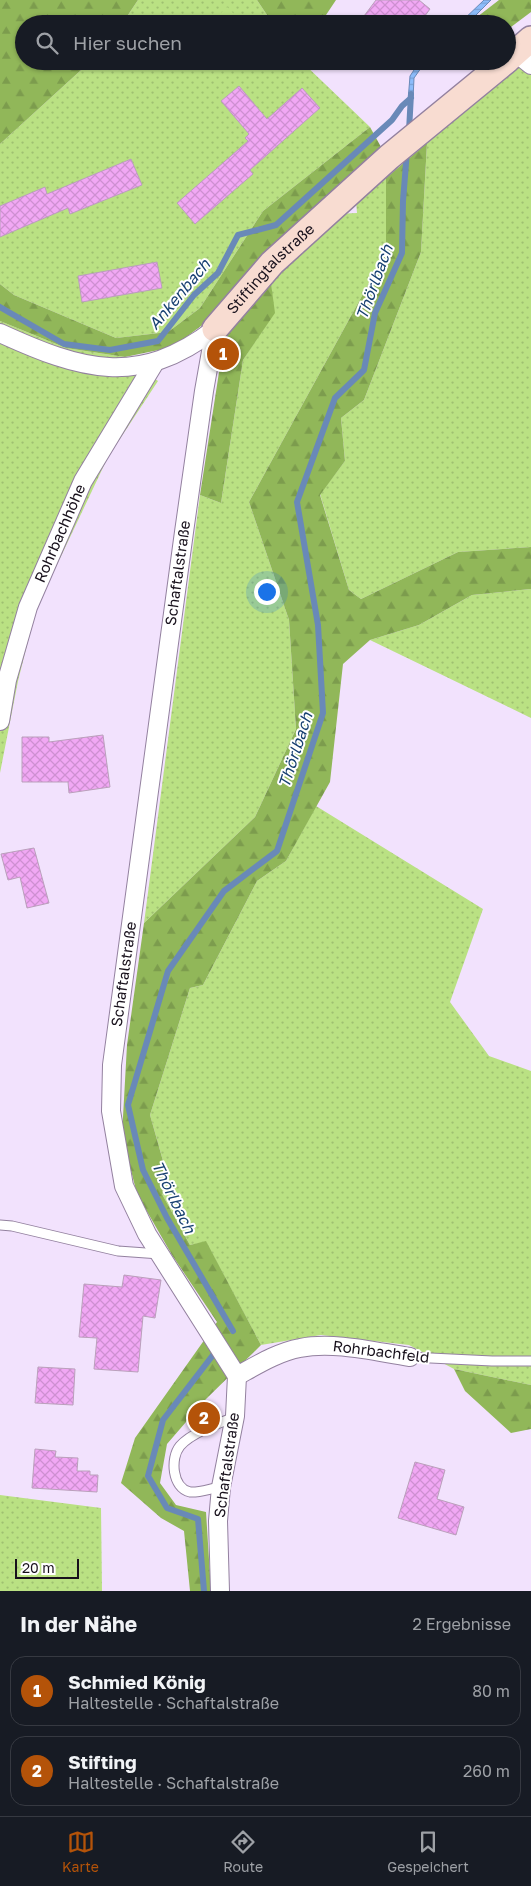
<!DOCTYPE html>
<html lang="de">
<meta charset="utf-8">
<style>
body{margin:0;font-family:"Golos Text",sans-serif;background:#242831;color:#f1f3f6}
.scale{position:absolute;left:15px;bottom:12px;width:64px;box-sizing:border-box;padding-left:5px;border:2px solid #18111c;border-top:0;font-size:14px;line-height:18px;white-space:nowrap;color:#18111c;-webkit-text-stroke:4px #fff;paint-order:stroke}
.you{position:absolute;left:266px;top:591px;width:18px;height:18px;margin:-12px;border:4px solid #fff;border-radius:50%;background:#1a73e8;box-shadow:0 0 0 8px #1a73e833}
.badge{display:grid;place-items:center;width:32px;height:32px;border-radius:50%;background:#b45309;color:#fff;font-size:16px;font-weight:700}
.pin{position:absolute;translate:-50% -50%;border:2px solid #fff;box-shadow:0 1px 5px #0006}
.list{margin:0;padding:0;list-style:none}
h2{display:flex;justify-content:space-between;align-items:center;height:65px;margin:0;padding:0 20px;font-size:21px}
h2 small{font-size:16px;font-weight:400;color:#9ea1a6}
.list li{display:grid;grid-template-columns:32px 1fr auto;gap:15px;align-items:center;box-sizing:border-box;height:70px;margin:0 10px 10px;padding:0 10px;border:1px solid #363941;border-radius:15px}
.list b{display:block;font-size:19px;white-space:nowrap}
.list p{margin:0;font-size:16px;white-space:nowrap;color:#9ea1a6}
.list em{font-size:16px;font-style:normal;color:#9ea1a6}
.icon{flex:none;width:28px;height:28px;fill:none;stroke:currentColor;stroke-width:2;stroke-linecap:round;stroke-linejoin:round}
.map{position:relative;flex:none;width:531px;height:1591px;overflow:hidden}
.search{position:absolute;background:#171b24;box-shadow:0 1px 4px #0004;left:15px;right:15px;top:15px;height:55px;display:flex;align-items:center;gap:12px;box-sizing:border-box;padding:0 18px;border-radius:28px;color:#9ea1a6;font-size:19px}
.sheet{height:225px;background:#171b24}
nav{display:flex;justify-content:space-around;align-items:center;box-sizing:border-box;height:70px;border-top:1px solid #363941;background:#171b24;font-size:14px;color:#9ea1a6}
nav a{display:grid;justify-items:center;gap:2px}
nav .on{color:#b45309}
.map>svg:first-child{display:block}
</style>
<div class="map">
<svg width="531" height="1591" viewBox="0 0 531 1591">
<defs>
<pattern id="grass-dots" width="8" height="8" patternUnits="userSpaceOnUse" patternTransform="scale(1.25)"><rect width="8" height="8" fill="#bae183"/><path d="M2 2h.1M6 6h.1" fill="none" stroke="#9fc071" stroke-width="1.8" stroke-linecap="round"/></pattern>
<pattern id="forest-firs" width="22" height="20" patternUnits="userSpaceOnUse" patternTransform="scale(1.25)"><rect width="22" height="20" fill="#91b759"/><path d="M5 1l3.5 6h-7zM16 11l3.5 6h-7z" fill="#7c9c4d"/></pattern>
<pattern id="water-rules" width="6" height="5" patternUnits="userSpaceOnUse" patternTransform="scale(1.25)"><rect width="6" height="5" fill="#8cbcfb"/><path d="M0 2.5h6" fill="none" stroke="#78a1d7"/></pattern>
<pattern id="building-cross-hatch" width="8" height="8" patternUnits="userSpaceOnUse" patternTransform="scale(1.25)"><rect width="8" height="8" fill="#f1a8f4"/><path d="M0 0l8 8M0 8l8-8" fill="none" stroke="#ce90d1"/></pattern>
</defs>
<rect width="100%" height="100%" fill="#f2e2fd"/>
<!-- grass -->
<path fill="url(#grass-dots)" d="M138,0H257L273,24H122Z
M531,54V547L458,552L361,599L349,590L320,494L345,461L341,418L364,400L421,252L427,143Z
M91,61H301L370,127L263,211L200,308L168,332L116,338L14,295L0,284V144Z
M386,178V252L249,502L289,620L296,729L255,817L144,923L200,495L221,503L243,360L274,313L270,276L335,214L357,213L356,201Z
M0,321L66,348L125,357L158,381L108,457L36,609L18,681L0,773Z
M531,589V718L370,640L419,625L472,595Z
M316,806L483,909L450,1002L489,1056L531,1071V1385L454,1369L409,1345L321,1335L261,1345L206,1242L190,1245L162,1194L165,1168L150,1115L190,988L203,985L257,881L286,861Z
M0,1495L101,1508L102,1591H0Z"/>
<!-- forest -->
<path fill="url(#forest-firs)" d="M0,0H138L122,24H24V61H91L0,144Z
M257,0H336L320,24H273Z
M499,0H531V12L507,30V24H468Z
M370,127L381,147L267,253L275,313L243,360L221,503L200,495L226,327L205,323L173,347L125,357L66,348L0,321V284L14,295L116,338L168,332L200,308L263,211Z
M427,143L421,252L364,400L341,418L345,461L320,495L349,590L361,599L458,552L531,547V589L472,595L419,625L370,640L343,664L330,782L286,861L257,881L203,985L190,988L150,1115L165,1168L162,1194L190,1245L206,1241L261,1345L205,1400L167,1444L160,1483L176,1505L206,1512L211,1591H190L184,1531L161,1518L121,1483L135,1438L217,1322L172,1255L137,1194L122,1135L127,1045L144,923L255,817L296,729L289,620L249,502L386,252V178Z
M454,1369L531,1385V1429L511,1433L465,1391Z"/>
<!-- garden -->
<path fill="#bae183" d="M227,7L244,24H210Z"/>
<!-- water -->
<path fill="url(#water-rules)" stroke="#6989b8" d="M484,0H491L467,24H459Z
M420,61H426L414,78L413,99L411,102L408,101L410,76Z"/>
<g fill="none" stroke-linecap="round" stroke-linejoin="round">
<!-- stream -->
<path stroke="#6989b8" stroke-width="6" d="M409,131L411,94
M0,307L64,344L110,350L158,341L194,295L218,273L238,235L276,225L392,120L402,106L411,98
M233,1331L167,1218L143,1170L128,1105L168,971L224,891L277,851L323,713L318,625L297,502L335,398L364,370L375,313L402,253L403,201L407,151
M204,1591L198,1519L167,1508L148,1476L163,1420L213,1355"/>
</g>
<!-- building -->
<path fill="url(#building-cross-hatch)" stroke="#baa0bb" d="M376,0H419L430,9L419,24H358Z
M239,86L267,119L302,88L320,108L250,170L253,174L195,224L177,203L248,141L245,138L249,134L221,101Z
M131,159L142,185L70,214L68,208L0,237V206L45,187L47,194Z
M157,262L162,288L82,302L78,276Z
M103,735L110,787L69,793L68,782H22V737H49V742Z
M34,848L49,903L27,908L20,877L8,880L1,854Z
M124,1275L161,1280L155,1318L143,1316L138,1372L94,1369L97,1338L79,1337L84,1284L122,1287Z
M38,1367L75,1369L73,1405L35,1403Z
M35,1449L56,1451L55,1457L78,1458L77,1471H90V1475H98L97,1492L32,1488Z
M415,1462L445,1470L437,1499L464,1507L456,1535L398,1518Z"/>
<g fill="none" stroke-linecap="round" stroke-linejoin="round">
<defs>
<path id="lane" d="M0,1225L12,1226L118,1251L160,1254
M410,1357L492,1361H531
M221,1487C212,1488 199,1493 190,1492C172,1488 170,1458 180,1446C191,1433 219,1423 235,1417"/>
<g id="street">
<path d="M516,53L531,65"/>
<path d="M215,329L204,391L184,532L112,1065L111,1111L124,1186L147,1234L237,1376L235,1416L221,1487L218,1521L220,1591"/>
<path d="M0,333C81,370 138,388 215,329"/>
<path id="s1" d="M0,721L7,680L28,607L83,481L155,362"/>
<path d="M237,1376C257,1365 278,1352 300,1348C334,1341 376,1352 410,1357"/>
</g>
<g id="secondary">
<path d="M507,60L531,39"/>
<path id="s2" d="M215,329L272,263L389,157L506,61"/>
</g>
</defs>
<!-- lane casing -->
<use href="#lane" stroke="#93819f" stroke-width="11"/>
<!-- street casing -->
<use href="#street" stroke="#93819f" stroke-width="20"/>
<!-- secondary casing -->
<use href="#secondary" stroke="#93819f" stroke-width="28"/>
<!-- lane -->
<use href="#lane" stroke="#fff" stroke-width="9"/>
<!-- street -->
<use href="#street" stroke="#fff" stroke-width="18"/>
<!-- secondary -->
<use href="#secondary" stroke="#f8dcd1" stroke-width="25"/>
</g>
<g text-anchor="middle" stroke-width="4" stroke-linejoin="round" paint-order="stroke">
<!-- street labels -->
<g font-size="15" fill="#18111c" stroke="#fff">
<text dy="5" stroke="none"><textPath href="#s2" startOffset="82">Stiftingtalstraße</textPath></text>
<text dy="5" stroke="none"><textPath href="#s1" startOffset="198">Rohrbachhöhe</textPath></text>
<text transform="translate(178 573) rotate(-82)" y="5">Schaftalstraße</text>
<text transform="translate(124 974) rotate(-82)" y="5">Schaftalstraße</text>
<text transform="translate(381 1352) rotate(7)" y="5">Rohrbachfeld</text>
<text transform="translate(227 1465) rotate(-82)" y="5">Schaftalstraße</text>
</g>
<!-- water labels -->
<g font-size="16" font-style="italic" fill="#174071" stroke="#fff">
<text transform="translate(374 282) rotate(-70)" y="6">Thörlbach</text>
<text transform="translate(179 294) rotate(-50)" y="6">Ankenbach</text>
<text transform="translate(295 750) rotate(-72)" y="6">Thörlbach</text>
<text transform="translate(174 1197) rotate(64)" y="6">Thörlbach</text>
</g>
</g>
</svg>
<div class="scale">20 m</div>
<div class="you"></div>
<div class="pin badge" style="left:223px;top:354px">1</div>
<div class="pin badge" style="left:204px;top:1418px">2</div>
<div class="search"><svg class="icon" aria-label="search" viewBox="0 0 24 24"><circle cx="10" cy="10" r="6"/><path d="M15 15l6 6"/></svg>Hier suchen</div>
</div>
<section class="sheet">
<h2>In der Nähe<small>2 Ergebnisse</small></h2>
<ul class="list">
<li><span class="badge">1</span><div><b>Schmied König</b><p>Haltestelle · Schaftalstraße</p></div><em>80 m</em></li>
<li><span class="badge">2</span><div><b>Stifting</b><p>Haltestelle · Schaftalstraße</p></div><em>260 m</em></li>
</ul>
</section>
<nav>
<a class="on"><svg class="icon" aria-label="map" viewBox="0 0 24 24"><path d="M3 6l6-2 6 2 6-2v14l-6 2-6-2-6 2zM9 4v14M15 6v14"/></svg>Karte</a>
<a><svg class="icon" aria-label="directions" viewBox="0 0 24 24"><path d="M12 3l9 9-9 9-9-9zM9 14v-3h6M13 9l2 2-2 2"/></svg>Route</a>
<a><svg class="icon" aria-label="saved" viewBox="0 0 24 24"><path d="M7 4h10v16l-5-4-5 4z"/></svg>Gespeichert</a>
</nav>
